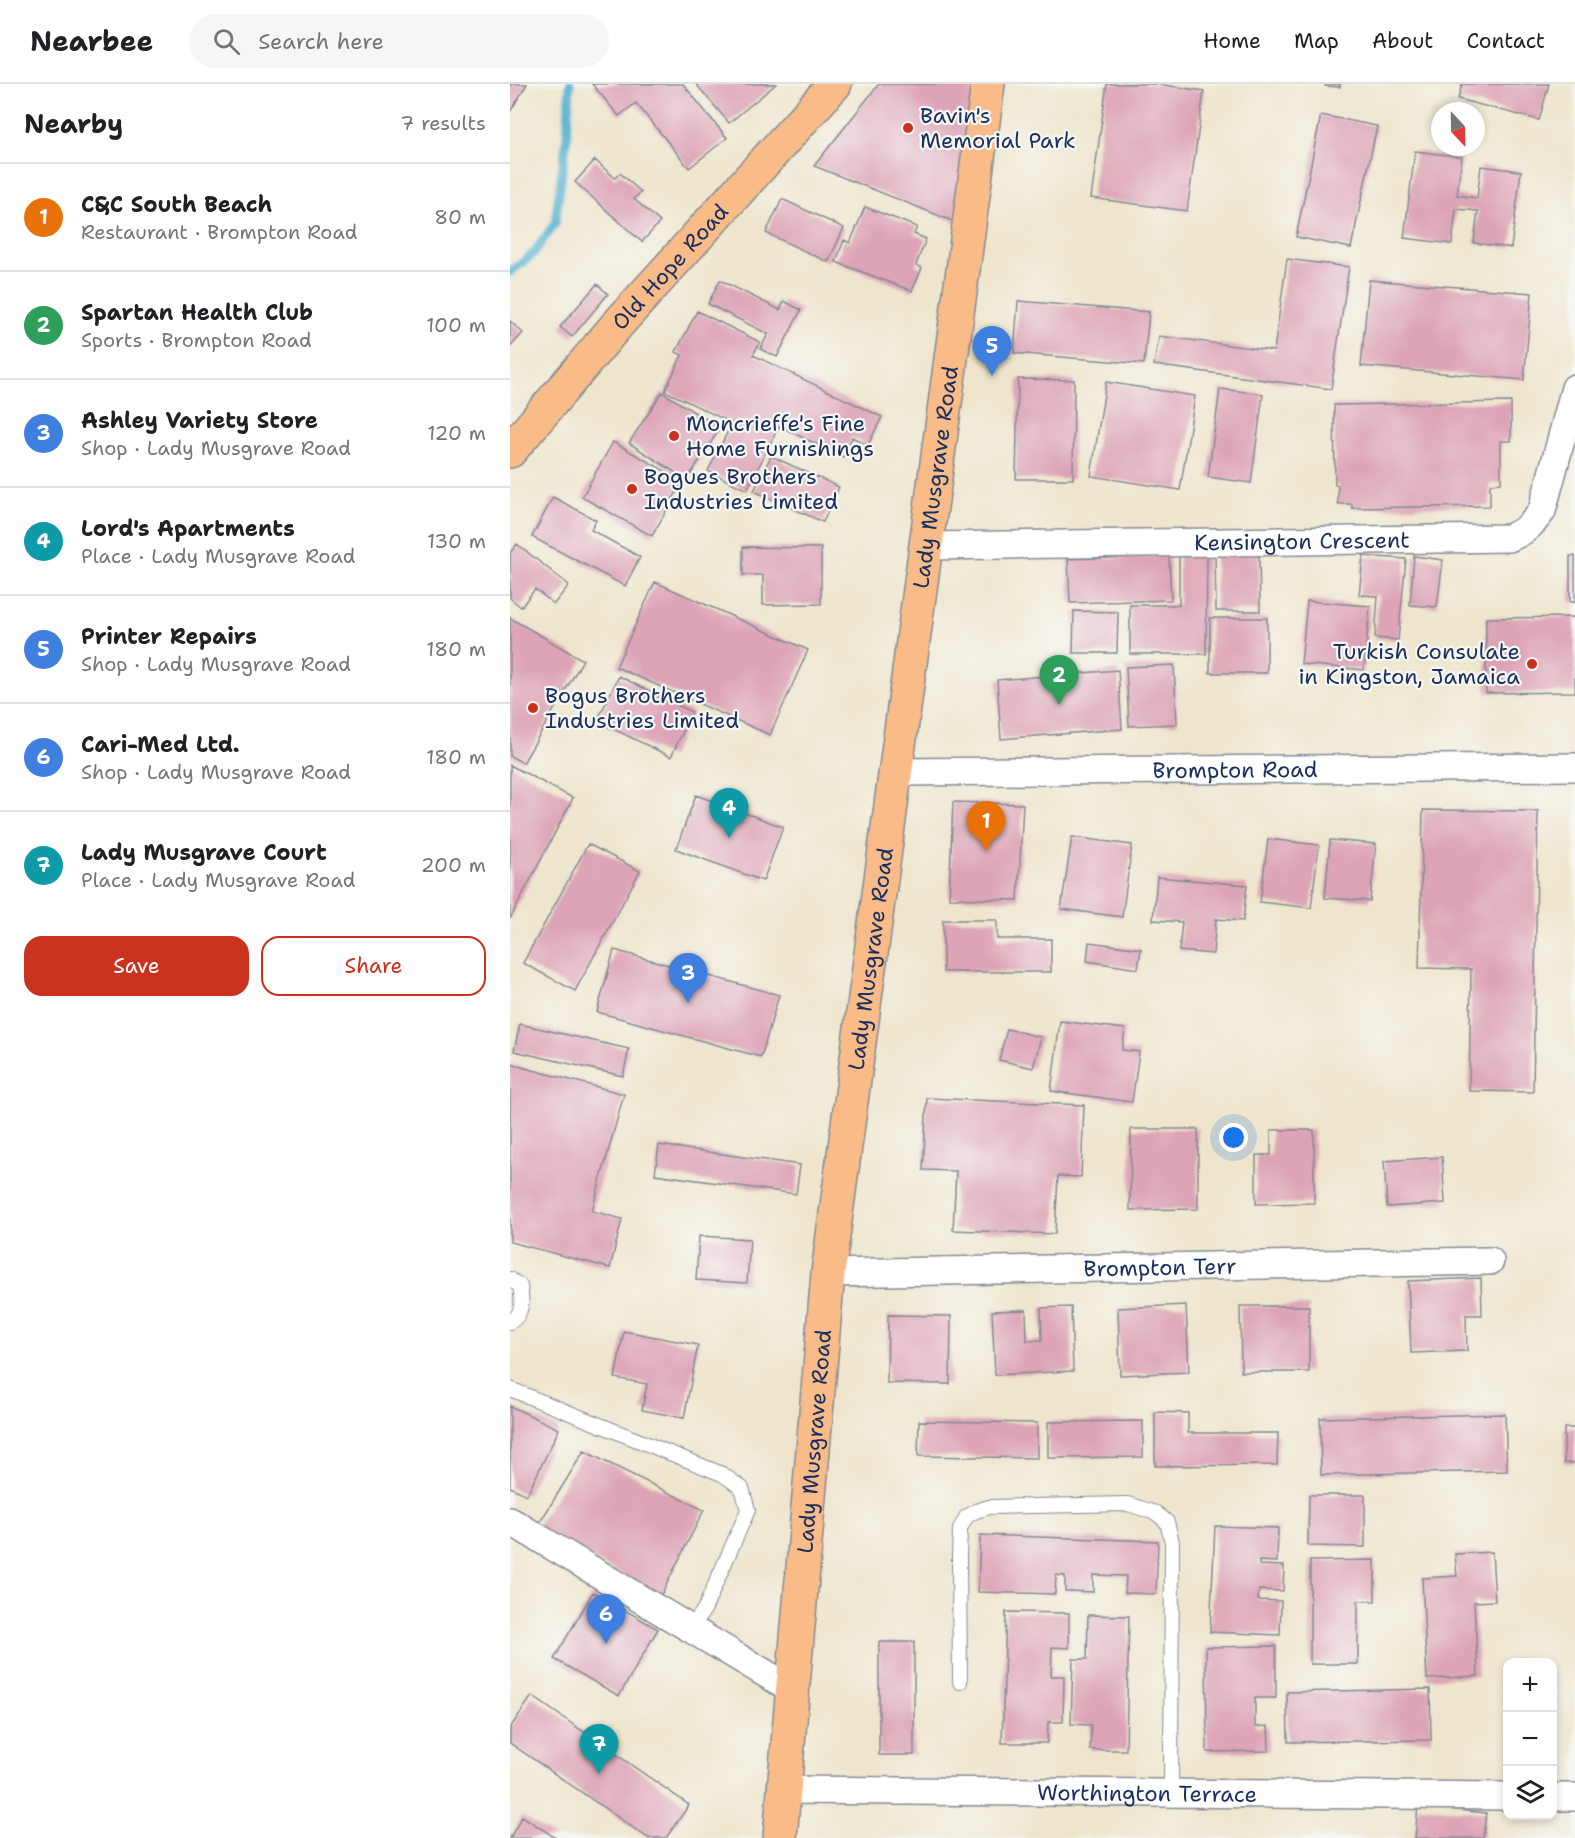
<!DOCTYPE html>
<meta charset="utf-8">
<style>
body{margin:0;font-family:"Shantell Sans",sans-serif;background:#f6f6f6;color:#202124}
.controls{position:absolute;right:18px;bottom:18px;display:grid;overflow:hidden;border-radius:12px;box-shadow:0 3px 9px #0003}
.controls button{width:54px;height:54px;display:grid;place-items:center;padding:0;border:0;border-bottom:2px solid #e0e0e0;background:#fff;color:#202124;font:30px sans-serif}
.compass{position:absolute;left:921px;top:18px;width:54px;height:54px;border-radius:50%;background:#fff;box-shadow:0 3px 9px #0003;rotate:158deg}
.you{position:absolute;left:724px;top:1054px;width:21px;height:21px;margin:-15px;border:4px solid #fff;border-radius:50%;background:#1a73e8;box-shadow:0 0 0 9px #1a73e833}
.badge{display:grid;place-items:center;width:39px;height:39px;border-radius:50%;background:#c8321e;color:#fff;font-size:20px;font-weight:700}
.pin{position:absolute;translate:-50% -50px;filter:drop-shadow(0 2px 3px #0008)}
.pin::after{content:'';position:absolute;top:32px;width:21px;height:18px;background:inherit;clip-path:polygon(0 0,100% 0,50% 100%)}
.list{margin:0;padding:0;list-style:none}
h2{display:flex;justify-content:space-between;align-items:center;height:78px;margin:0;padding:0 24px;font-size:26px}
h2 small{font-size:20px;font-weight:400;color:#757577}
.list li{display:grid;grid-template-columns:39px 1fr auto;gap:18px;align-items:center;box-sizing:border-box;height:108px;padding:0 24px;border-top:2px solid #e0e0e0}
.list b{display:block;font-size:22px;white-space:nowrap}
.list p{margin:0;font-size:20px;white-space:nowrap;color:#757577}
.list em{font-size:20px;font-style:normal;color:#757577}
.actions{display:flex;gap:12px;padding:18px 24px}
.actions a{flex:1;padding:14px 0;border:2px solid #c8321e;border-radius:18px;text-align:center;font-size:21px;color:#c8321e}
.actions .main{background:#c8321e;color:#fff}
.icon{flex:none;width:33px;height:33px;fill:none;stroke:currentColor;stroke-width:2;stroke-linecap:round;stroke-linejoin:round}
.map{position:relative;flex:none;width:1065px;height:1754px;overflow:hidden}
header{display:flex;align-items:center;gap:36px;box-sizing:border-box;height:84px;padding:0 30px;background:#fff;border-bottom:2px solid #e0e0e0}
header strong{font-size:28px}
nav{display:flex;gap:33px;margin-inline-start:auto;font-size:21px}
.search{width:420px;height:54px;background:#f6f6f6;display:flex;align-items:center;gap:15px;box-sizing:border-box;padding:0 21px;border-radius:33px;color:#757577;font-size:22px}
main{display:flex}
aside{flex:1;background:#fff}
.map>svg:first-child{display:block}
</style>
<header>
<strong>Nearbee</strong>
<div class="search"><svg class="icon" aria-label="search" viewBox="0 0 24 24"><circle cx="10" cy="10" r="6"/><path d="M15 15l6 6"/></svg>Search here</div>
<nav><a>Home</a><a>Map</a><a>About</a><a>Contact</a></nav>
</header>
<main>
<aside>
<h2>Nearby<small>7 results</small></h2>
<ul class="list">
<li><span class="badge" style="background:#e8710a">1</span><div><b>C&amp;C South Beach</b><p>Restaurant · Brompton Road</p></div><em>80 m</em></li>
<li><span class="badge" style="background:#2e9e5b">2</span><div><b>Spartan Health Club</b><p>Sports · Brompton Road</p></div><em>100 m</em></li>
<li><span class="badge" style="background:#3f7fe0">3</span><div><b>Ashley Variety Store</b><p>Shop · Lady Musgrave Road</p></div><em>120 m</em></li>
<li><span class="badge" style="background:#0f9aa8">4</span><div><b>Lord's Apartments</b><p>Place · Lady Musgrave Road</p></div><em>130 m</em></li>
<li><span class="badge" style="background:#3f7fe0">5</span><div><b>Printer Repairs</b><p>Shop · Lady Musgrave Road</p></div><em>180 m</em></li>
<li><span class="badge" style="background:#3f7fe0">6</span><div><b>Cari-Med Ltd.</b><p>Shop · Lady Musgrave Road</p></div><em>180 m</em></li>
<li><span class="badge" style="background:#0f9aa8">7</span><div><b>Lady Musgrave Court</b><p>Place · Lady Musgrave Road</p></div><em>200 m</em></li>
</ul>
<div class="actions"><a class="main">Save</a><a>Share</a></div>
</aside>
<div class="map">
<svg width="1065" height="1754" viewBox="0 0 1065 1754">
<rect width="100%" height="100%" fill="#f6f6f2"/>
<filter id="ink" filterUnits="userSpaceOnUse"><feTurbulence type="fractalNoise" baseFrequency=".0167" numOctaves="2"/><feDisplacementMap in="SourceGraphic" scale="12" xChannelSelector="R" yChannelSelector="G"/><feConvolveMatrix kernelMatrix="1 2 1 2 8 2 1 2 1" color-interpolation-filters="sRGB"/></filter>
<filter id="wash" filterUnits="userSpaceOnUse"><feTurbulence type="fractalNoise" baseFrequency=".008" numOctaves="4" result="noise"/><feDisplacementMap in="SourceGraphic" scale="24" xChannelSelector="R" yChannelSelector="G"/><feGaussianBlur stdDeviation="1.35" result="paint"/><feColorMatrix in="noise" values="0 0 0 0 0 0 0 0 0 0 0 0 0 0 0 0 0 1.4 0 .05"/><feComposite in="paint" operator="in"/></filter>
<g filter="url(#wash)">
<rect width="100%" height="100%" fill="#eee5cc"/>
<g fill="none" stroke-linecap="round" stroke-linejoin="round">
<!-- stream -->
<path stroke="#53b1d1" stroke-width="9" d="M0,188L23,170L45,139L57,52L60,0"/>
</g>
<g id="blocks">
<!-- building -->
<path fill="#dda3b6" d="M0,0H17L0,28Z
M82,0H173L217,54L179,84L126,19L109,32Z
M186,0H266L219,39Z
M369,0H470L445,138L304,82Z
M597,0H647L694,7L677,127L581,114Z
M815,0H830V3L815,2Z
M952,0H1039L1029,36L948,15Z
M811,31L867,42L841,164L786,153Z
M905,67L952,73L947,111L967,114L971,82L1011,87L1001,164L964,159L968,127L946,125L942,160L894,154Z
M85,76L105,94L110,89L131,108L124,115L150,138L132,158L65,98Z
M272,115L334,144L318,178L256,149Z
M355,123L407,143L404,150L416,155L406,181L412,184L402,207L326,178L334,156L340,159Z
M777,175L839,183L821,305L644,281L649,252L764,267Z
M210,196L270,226L274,217L291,226L267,273L250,265L258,250L198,220Z
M859,196L1022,209L1014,296L851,282Z
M87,200L98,210L62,253L50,243Z
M508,217L639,228L634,280L504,269Z
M187,227L250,258L243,271L372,333L358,361L342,353L333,373L269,342L237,406L198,387L222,339L155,307L172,271L166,268Z
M0,237L13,249L0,263Z
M508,295L564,296L563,395H506Z
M596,298L685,312L670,406L581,392Z
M710,305L753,310L741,399L698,393Z
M152,308L210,344L177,396L119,359Z
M1001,318V357H991V399L980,400V422L842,424V420H828V401H825L824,321Z
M103,358L173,397L142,452L72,413Z
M261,372L329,403L313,438L244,407Z
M43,413L86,436L81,446L130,473L115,502L22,453Z
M7,460L59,501L44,520L25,505L11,523L0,514V469Z
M233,463L311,464V520L253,521V491H233Z
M749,468L750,527H706L705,469Z
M659,472L661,516L560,519L558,475Z
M669,472H697L696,570H620V521H669Z
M853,472L896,475L888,556L865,554L868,512L849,511Z
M904,472L933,476L927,523L900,521Z
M1060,472H1065V518H1060Z
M145,498L298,566L260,651L106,583Z
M797,517L860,522L854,586L791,580Z
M564,527L608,528L607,569H563Z
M1065,533V608L976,609V534Z
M0,534L73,576L13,679L0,672Z
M700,534H757V589H700Z
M664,581L667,640L619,642L616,583Z
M608,586L612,645L491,655L487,596Z
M109,592L182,628L161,673L87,637Z
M0,681L63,714L0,835Z
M186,711L273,743L253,797L166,765Z
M443,718L513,720L508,816L439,814Z
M913,726L1028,727L1023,1008L959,1007L961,885L909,884Z
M562,753L622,761L612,833L551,825Z
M758,755L809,761L801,824L750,818Z
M820,756L866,760L860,817L815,814Z
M78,760L130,787L65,907L13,879Z
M647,793L737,801L733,837L706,835L703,870L669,867L672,838L643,836Z
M433,836H487V855H541V888H433Z
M579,858L631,865L628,885L577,877Z
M104,866L269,911L251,973L87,928Z
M550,937L615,945L612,966L629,968L622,1018L541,1007Z
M10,940L119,965L113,992L4,967Z
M497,945L531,953L523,984L489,976Z
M0,980L114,1010L82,1127L112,1135L100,1184L0,1158Z
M417,1014L574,1021L571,1093L548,1092L545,1150L443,1146L446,1087L413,1086Z
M621,1045H688V1125L620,1126Z
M761,1046H804V1119L746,1120V1071H761Z
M149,1061L290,1081L286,1110L145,1090Z
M932,1073L935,1119L877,1123L874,1077Z
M189,1152L240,1155L237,1199L186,1196Z
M971,1194L972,1231H956L957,1267L901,1269L898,1197Z
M676,1221L679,1288L610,1291L608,1224Z
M730,1222H799V1288H731Z
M561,1223L563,1287L485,1291L482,1227L516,1226L517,1257L532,1256L531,1224Z
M378,1231L441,1232L440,1300L377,1299Z
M114,1247L188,1261L174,1334L132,1326L137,1300L105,1294Z
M0,1322L49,1345L17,1411L0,1403Z
M645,1328L678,1329V1349H768L767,1381L645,1382Z
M995,1330L997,1387L811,1391L810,1334Z
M409,1337L527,1339V1374L408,1372Z
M633,1337V1373L538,1374V1338Z
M1054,1344H1065V1379H1054Z
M74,1367L194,1426L150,1513L27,1443Z
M799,1411H855V1463L798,1462Z
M705,1442L768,1444L767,1478L749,1477V1481L774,1482L773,1507L749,1506L748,1516L771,1517L770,1551L700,1548Z
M470,1451L648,1457L646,1510L615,1509L616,1492L583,1491V1508L555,1507V1492L546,1491L545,1510L468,1508Z
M982,1468L985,1517L964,1518L968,1592L917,1595L912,1494L947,1492L945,1470Z
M865,1476V1517H848V1580H800V1477Z
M83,1508L148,1545L109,1612L44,1575Z
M496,1528L559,1529V1564L542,1563L541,1592H554L553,1638H538L537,1659H492Z
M578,1531L619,1532L616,1666H580L581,1641L561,1640L563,1575H577Z
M369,1558H404V1671H369Z
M766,1562V1614H745V1643L758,1642L759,1667L697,1668L696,1563Z
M920,1605L921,1656L778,1658L777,1608Z
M22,1612L179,1721L156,1754H138L0,1659V1644Z
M908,1722L976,1729L973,1754H905Z
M12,1732L46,1754H0Z"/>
</g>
</g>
<g filter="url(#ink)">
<use href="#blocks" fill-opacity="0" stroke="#848a95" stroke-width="1.5"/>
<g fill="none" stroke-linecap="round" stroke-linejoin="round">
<defs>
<path id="service" d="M0,1195L10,1202C12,1214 14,1231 0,1238
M0,1305L212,1390L232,1404L238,1426L195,1524L181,1545
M450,1598L449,1472L450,1445L456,1433L466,1427L479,1423L618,1420L646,1429L657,1438L662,1458L661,1709"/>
<g id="minor">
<path id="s1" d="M416,462L999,454C1014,448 1022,441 1032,427L1065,304"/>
<path id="s2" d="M385,688L1065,683"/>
<path id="s3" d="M318,1189L980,1177"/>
<path d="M0,1437L283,1606"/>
<path id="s4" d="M275,1706L998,1712"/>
<path d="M1042,1713H1065"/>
</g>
<g id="primary">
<path id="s5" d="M0,367L107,241L325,0"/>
<path id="s6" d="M270,1754L318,1189L478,0"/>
</g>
</defs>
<!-- service casing -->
<use href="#service" stroke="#848a95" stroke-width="16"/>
<!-- minor casing -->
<use href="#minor" stroke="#848a95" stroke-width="30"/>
<!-- primary casing -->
<use href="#primary" stroke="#848a95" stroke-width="36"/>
<!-- service -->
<use href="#service" stroke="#fff" stroke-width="14"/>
<!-- minor -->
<use href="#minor" stroke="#fff" stroke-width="27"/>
<!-- primary -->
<use href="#primary" stroke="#f9bc89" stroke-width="33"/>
</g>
</g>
<!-- markers -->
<g fill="#c8321e" stroke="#f6f6f2" stroke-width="2">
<circle cx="398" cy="44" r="6"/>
<circle cx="164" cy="352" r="6"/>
<circle cx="122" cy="405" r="6"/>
<circle cx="1022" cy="580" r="6"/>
<circle cx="23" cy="624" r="6"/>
</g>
<g text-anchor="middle" stroke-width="4.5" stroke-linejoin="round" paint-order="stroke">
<!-- poi labels -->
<g font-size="22" fill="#1b2f5e" stroke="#f6f6f2" text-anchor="start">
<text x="410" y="39">Bavin's<tspan x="410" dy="25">Memorial Park</tspan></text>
<text x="176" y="347">Moncrieffe's Fine<tspan x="176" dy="25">Home Furnishings</tspan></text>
<text x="134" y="400">Bogues Brothers<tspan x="134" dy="25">Industries Limited</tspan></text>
<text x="1010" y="575" text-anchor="end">Turkish Consulate<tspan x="1010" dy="25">in Kingston, Jamaica</tspan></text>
<text x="35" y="619">Bogus Brothers<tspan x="35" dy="25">Industries Limited</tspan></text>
</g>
<!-- street labels -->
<g font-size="22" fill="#1b2f5e" stroke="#f6f6f2">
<text dy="8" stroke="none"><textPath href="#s5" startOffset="244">Old Hope Road</textPath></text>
<text dy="8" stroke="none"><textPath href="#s6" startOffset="1370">Lady Musgrave Road</textPath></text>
<text dy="8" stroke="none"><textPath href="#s1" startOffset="376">Kensington Crescent</textPath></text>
<text dy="8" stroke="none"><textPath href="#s2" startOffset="340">Brompton Road</textPath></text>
<text dy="8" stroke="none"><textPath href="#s6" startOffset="884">Lady Musgrave Road</textPath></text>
<text dy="8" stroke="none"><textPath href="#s3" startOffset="332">Brompton Terr</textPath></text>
<text dy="8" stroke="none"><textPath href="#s6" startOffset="398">Lady Musgrave Road</textPath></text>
<text dy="8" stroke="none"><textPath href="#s4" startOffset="362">Worthington Terrace</textPath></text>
</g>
</g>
</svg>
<div class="controls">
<button>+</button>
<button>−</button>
<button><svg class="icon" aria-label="layers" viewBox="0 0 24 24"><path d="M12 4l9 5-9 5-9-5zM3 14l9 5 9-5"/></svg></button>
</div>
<svg class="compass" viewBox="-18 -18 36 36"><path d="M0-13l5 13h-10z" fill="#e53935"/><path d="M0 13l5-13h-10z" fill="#757577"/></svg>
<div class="you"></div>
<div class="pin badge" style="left:476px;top:767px;background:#e8710a">1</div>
<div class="pin badge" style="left:549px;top:621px;background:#2e9e5b">2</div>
<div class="pin badge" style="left:178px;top:919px;background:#3f7fe0">3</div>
<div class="pin badge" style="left:219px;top:754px;background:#0f9aa8">4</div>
<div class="pin badge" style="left:482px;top:292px;background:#3f7fe0">5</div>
<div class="pin badge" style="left:96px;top:1560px;background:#3f7fe0">6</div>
<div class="pin badge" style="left:89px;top:1690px;background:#0f9aa8">7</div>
</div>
</main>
